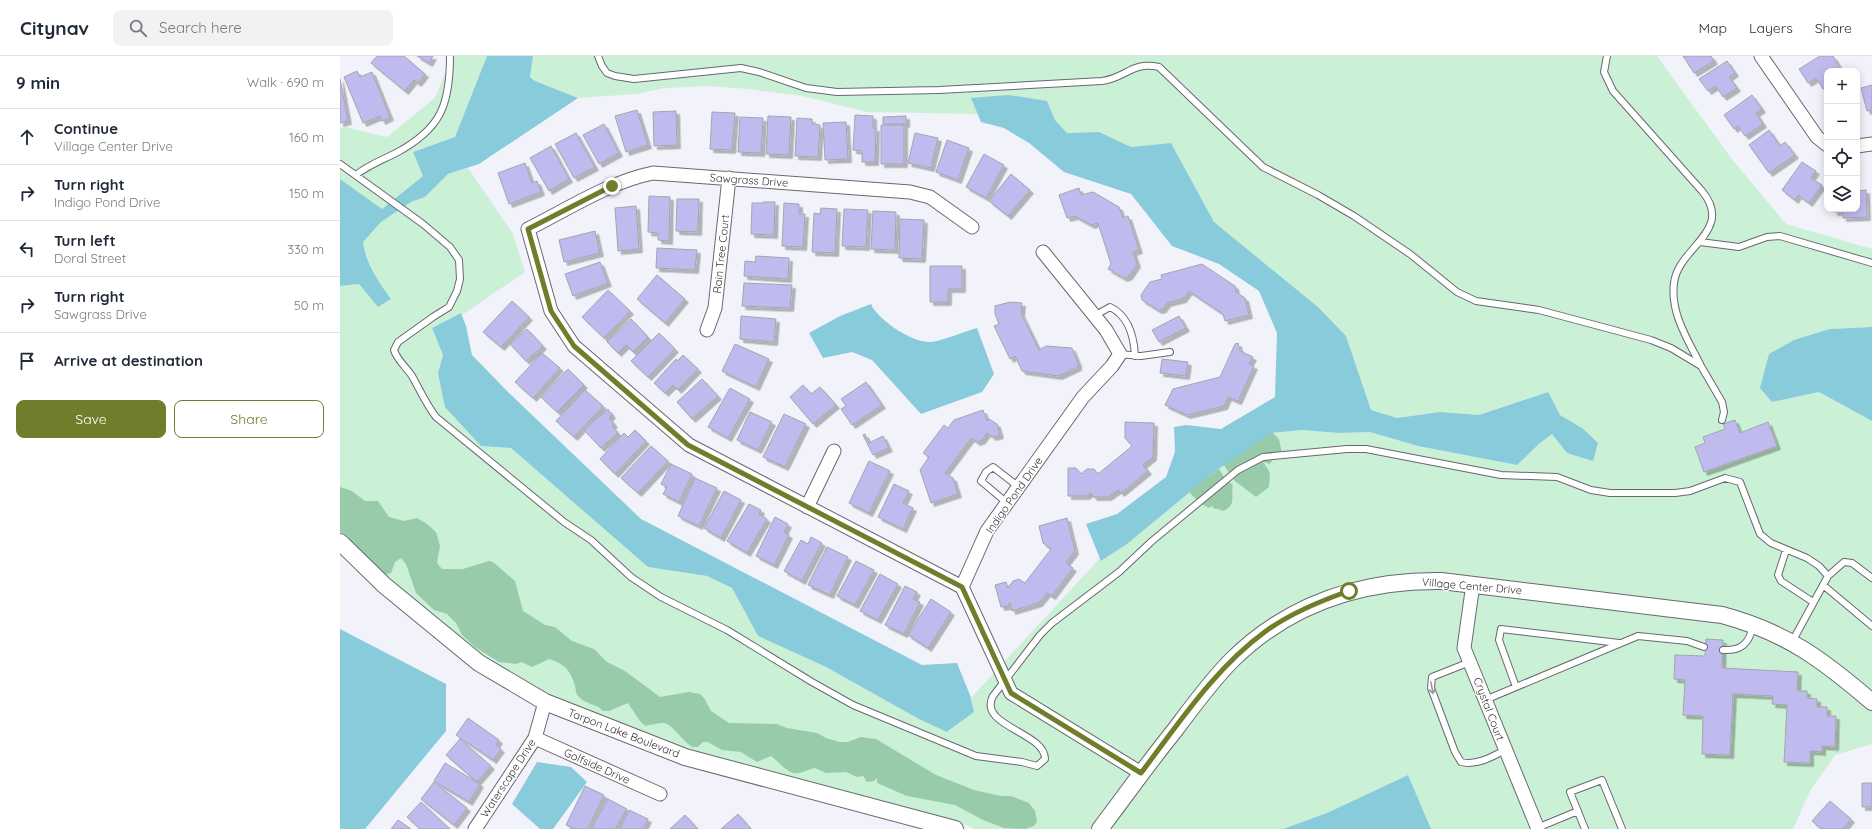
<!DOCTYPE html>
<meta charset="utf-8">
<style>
body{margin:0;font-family:Quicksand,sans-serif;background:#f2f2f3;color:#1f2937}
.controls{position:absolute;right:12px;top:12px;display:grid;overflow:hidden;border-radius:8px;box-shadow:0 2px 10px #0003}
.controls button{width:36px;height:36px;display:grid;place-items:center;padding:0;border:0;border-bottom:1px solid #e0e1e3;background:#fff;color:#1f2937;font:20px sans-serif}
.stop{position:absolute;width:12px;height:12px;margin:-9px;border:3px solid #707d2a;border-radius:50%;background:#fff}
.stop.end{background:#707d2a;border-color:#fff;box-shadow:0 1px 4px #0008}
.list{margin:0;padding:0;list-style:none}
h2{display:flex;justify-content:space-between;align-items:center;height:52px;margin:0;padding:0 16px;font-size:17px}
h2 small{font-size:13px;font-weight:400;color:#747a83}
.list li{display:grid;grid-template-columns:26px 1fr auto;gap:12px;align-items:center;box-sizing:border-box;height:56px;padding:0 16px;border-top:1px solid #e0e1e3}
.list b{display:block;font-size:15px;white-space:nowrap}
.list p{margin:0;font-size:13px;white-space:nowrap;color:#747a83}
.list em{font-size:13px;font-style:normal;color:#747a83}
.actions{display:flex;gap:8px;padding:12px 16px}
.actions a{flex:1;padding:9px 0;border:1px solid #707d2a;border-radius:8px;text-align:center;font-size:14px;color:#707d2a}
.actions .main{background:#707d2a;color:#fff}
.icon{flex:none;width:22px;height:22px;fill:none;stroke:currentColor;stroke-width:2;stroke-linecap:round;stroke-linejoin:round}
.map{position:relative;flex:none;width:1532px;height:773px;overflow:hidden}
header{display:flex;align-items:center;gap:24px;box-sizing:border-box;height:56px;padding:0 20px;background:#fff;border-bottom:1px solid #e0e1e3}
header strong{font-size:19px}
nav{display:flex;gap:22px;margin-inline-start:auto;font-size:14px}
.search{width:280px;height:36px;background:#f2f2f3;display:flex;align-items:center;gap:10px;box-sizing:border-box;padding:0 14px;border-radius:8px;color:#747a83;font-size:15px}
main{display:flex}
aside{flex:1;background:#fff}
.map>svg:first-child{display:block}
</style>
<header>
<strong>Citynav</strong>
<div class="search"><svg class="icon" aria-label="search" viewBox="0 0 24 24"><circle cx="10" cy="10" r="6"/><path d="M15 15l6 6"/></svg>Search here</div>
<nav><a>Map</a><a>Layers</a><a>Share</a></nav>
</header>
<main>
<aside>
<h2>9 min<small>Walk · 690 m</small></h2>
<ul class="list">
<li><svg class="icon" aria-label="ahead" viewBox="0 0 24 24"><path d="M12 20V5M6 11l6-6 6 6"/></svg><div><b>Continue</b><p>Village Center Drive</p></div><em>160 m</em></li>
<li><svg class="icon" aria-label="right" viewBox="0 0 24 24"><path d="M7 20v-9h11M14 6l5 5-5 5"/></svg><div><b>Turn right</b><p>Indigo Pond Drive</p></div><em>150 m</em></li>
<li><svg class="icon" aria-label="left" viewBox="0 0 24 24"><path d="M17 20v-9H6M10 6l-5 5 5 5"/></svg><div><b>Turn left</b><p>Doral Street</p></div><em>330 m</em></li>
<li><svg class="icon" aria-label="right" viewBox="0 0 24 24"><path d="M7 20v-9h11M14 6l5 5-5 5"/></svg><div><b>Turn right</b><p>Sawgrass Drive</p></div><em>50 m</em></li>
<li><svg class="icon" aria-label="arrive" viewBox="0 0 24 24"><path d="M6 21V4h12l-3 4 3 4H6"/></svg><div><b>Arrive at destination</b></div></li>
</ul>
<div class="actions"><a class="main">Save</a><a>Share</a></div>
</aside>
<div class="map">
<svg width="1532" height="773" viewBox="0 0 1532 773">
<defs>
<filter id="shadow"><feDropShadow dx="3.5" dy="3.5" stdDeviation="0" flood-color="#0004"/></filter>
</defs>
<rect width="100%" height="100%" fill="#f2f2fb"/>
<!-- green -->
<path fill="#caf0d6" d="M112,0H147L115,81L73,96L83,120L42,153L0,123V72L6,71L47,81L95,42Z
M193,0H1317L1391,102L1446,168L1532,193V271L1490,273L1432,346L1479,336L1532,365V638L1455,580L1128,520L1072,518L1025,524L1006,529L984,536L944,556L799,708L676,632L663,607L760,502L762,505L787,488L873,417L931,377L962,374L999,377L1030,376L1078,390L1177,409L1200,387L1212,378L1227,397L1242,372L1220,359L1207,336L1139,359L1100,356L1057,362L1031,354L1006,280L978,251L874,166L831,87L791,91L759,76L727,77L715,64L707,45L632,43L638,58L527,56L463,40L409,33L368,30L325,32L296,38L238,42L195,25L190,21Z
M128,112L173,178L185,216L122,259L121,257L92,272L103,299L98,317L141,390L171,392L308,511L367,520L392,532L418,580L486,611L579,663L608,676L634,656L631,642L654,617L660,629L792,719L752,773H634L627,769L346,694L204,638L142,601L48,523L0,477V230L19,228L38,251L50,243C38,225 26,208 23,186L41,166L71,146L85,141L108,118Z
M1073,531L1125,534L1119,594L1191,773H1091L1068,719L987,757L943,773H769L879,628C915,588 958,558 1010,542C1030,536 1052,535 1073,531Z
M1138,536L1381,566C1405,573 1430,580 1451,593C1480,610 1506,633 1532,655V688L1495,699L1470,735L1453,773H1204L1131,591Z"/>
<!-- forest -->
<path fill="#98cba9" d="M930,374L939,383L942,397L935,400L930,408L923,406C932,419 930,415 929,431L916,441L895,425L883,408Z
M879,413L886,424L893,429C890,437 898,451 882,455L879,453H875L872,450L869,452L861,448L860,444L856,443L848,435Z
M0,431L12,435L25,445H38L49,461L64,465L77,462L87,468L96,476L100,490L97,507L102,513H123L149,505L153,506L175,525L183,555L205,569L215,571L232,585L254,593L267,606L285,615L320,641L349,636L360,638L364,642L371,655L389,667L437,668L447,672L477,677L486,682L499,686H508L521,681L536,683L596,719L634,734L661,740H671L689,747L695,755L697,766L694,770L686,773L664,772L643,764L615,749L567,740L537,727V722L534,725L527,726L523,720L517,721L506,716L486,717L475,712C469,713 464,716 459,717C447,719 440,706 431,700L417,706L401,696L382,694L368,686H363L358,691H353C342,686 334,669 324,667C318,667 311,669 305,670L300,665L288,647L269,655H263C256,647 247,649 240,642C236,639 236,635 235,630C231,615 225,608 209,603L192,611L182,606L176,608L159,606L135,591L122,579L116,567L107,558L94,554L76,537L66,508L61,502L55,506L51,517L40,520L13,490L8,480L0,476Z"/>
<!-- water -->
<path fill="#88cbdb" d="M147,0H193L190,21L195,25L238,42L139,108L108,118L85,141L71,146L41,166L23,186C26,208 38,225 51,243L38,251L19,228L0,230V123L42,153L83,120L73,96L115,81Z
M669,39L707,45L715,64L727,77L759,76L791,91L831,87L874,166L978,251L1006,280L1031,354L1057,362L1100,356L1139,359L1208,336L1220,359L1242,372L1258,387L1253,405L1227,397L1212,378L1200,387L1177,409L1078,390L1030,376L999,377L962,374L931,377L873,417L787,488L761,505L746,468L777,458L826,421L835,396L834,371L846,369L881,373L935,341L937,277L919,235L879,208L832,190L791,138L724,116L689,87L664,72L641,66L631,42Z
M531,248C537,263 571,286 589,286C601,286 625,275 637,272L654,318L642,336L581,358L532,304L512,296L483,302L469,277L500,260Z
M121,257L126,270L132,299L167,335L301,463L582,609L617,607L630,639L634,656L607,676L579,663L486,611L418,580L392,532L367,520L308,511L171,392L141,390L105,351L98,317L103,299L92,272Z
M1532,271V365L1479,336L1432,346L1420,332L1429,298L1454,284L1490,273Z
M0,573L106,628V675L25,773H0Z
M197,706L231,711L247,726L213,773H200L172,748Z
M1068,719L1091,773H943L987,757Z"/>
<!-- building -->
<path fill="#c0bbee" stroke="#a5a4ad" filter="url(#shadow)" d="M37,0H64L85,18L78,27L74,24L65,35L31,7Z
M77,0H93L89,7Z
M1343,0H1371L1374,5L1354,17Z
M1480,0H1493L1502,15H1487V30L1483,33L1476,22L1468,27L1459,13Z
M1387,5L1395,17L1389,21L1397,32L1383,41L1376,30L1368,35L1359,23Z
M17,15L20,21L32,16L50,61L42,65L40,60L23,67L4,21Z
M0,23L8,65L0,67Z
M1532,29V54L1527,55L1521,32Z
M1412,39L1422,53L1416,57L1423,68L1405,80L1398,70L1394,73L1384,59Z
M297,54L308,89L286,96L275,60Z
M336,55L337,89L314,90L313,56Z
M372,56L395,57L392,94L370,93Z
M515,59L533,60V72H536L535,106H522V95L513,94Z
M428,60L451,61L449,99L426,98Z
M566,60V68H543V61Z
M400,61L423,62L421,97L398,96Z
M457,62L472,63V68L480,69L478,101L455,100Z
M506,66L508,103L485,104L483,67Z
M264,68L279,97L259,108L243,79Z
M541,69H564V108H541Z
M1429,74L1440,90L1445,86L1455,99L1429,117L1409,89Z
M236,77L255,111L234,122L215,88Z
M575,77L598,82L591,112L568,107Z
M607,84L629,92L618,124L596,116Z
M211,90L229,123L209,135L190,102Z
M644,98L664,109L646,142L626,131Z
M1462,106L1476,115L1471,122L1482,129L1469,147L1458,139L1455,144L1442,134Z
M185,107L192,127L197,125L201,136L169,148L158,117Z
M671,118L690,134L668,160L649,145Z
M739,132L741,139L753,136L779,151L783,162L788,160L799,194L793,196L797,208L789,220L784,222L768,213L771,208L758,167L751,169L735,160L727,162L719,139Z
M1526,134L1527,161L1503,162V156H1494V153H1517V135Z
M309,140L330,141L329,185L318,184V177L308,176Z
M337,143H359L358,176L336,175Z
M423,146H435L434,179L411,178L412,147H423Z
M444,147L459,148V158H465L463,191L442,190Z
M296,150L299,193L278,195L275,152Z
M481,152L497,153L495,197L472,196L474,157L480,158Z
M504,153L528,154L526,191L502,190Z
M533,155L556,156L555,194L531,193Z
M560,163L584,164L582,203L559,202Z
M255,175L260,197L224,206L219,184Z
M317,192L357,194L355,214L316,212Z
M416,200L449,202L448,223L404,220L405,205L415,206Z
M260,206L268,227L233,240L225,218Z
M862,208L895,230L896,236L905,242L909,259L885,265L883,258L849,235L843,243L827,247L823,253L818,254L802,244L801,239L810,226L822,223L821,219Z
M590,210H622V233H608V246H590Z
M317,219L345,243L325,267L297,243Z
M404,227L452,229L450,252L402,250Z
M268,234L290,255L264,282L242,261Z
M172,245L189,261L161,291L143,276Z
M670,246L682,247L681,257L699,294L706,290L732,292L738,307V311L719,320L682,315L675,300L670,303L654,270L659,268L655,258V250Z
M401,260L436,263L434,286L400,283Z
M839,260L846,272L819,286L812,274Z
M291,263L308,281L293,296L286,289L278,297L267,286Z
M187,273L203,290L186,305L170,288Z
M319,277L335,293L308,321L291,305Z
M898,287L900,295L913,301L909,308L914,310L898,345L888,341L884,350L847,359L825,349L833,333L880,321L895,288Z
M395,288L429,303L416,331L382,315Z
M202,297L220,312L193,342L175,326Z
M343,299L358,313L338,334L333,329L325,337L314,327L336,303L337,305Z
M822,303L848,306L846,320L820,317Z
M228,313L244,329L217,356L201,341Z
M362,323L378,340L352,363L337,346Z
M526,326L542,349L512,369L501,353L506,350L501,343Z
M463,329L471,338L480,331L496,349L473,368L450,341Z
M390,332L410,343L388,382L368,371Z
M245,334L263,350L234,381L216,365Z
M268,353L272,359L269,362L274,368L272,370L278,377L261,392L244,374Z
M643,354L647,365L649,363L657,368L660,379L653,381L647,377L642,384L637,386L631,382L605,417L613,422L618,438L591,447L580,414L589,401L583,397L604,369L608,372L614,364Z
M410,356L432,366L418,394L397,384Z
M444,358L466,368L445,411L423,401Z
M1395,364L1400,377L1428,366L1437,390L1364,416L1355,391L1365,387L1363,381L1385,373L1383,368Z
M785,366L814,367L813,401L803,409L808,415L781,437L778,434L768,441H754L750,437L746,440H728V412H736L741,418L747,413H754L758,418L792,390L785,382Z
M295,374L306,385L275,418L260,403L284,377L288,381Z
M525,378L529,387L543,380L549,392L533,399L523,379Z
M311,390L328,405L298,437L281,422Z
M529,405L550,415L529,457L509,447Z
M331,408L352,418L339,446L323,438L327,431L321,428Z
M355,422L377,432L359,470L338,460Z
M554,428L569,435L563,447L573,452L563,473L538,461Z
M384,435L401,444L381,482L364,472Z
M409,448L421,454L419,458L427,463L407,497L387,485Z
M435,461L448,468L444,476L449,479L434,509L416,500Z
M727,462L735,495L726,507L733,512L712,540L707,537L699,547L672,555L670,547L668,550L661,551L655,529L666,526L668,532L673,525L679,523L685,527L711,493L703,487L699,470Z
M471,481L482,487L462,525L444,515L461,484L468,488Z
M487,491L508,501L490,539L468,529Z
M516,505L534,514L515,549L497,540Z
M540,518L558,528L538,564L520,555Z
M565,530L577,536L573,543L580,546L564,578L545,569Z
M591,543L611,556L588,592L568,579Z
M1366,583L1383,584L1382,612L1458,616L1457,635H1467V642L1477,643V651H1487V660H1496L1495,691L1482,690V696L1470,695V707L1444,706L1447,649L1432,648L1433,640L1393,638L1390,699L1362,698L1363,660L1343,659L1345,624L1334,623L1335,599L1365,600Z
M128,662L159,684L156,689L161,693L153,704L116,679Z
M120,683L151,710L137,726L106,699Z
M105,707L140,728L129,746L94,725Z
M94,726L127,752L114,769L81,743Z
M1522,727H1532V751H1522Z
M245,730L264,739L248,773H236L226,769Z
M268,743L287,753L275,773H251Z
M1490,745L1511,763L1503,773H1481L1472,765Z
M81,746L110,773H80L67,761Z
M289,754L308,763L303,773H280Z
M398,758L411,773H381Z
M345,759L358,773H330Z
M58,764L71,773H51Z"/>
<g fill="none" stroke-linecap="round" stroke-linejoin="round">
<defs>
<path id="service" d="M258,0L262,10L267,17L275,20L294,23L401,12L419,16L466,32L497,36L599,34L762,25C786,22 792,5 819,11L923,111L978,139L1014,160L1070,198L1117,236L1136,245L1199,254L1311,284L1331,292L1361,310L1382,346L1384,356L1382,364
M1267,0L1264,16L1273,35L1362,135C1395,175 1338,191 1334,227C1330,257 1348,284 1361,310
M0,108L83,168L110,191L119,204L120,223L117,235L109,251L93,261L58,286L54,294C57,304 66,311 72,320C80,334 86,348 96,361L224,466L251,484L291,521L321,541L387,574L472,626L513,649L636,700L682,706L697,710L705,703C705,676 637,670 653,640L700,579L712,567L779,516L812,485L898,414L923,401L1007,393H1026L1161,419L1217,421L1251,434L1270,437H1335L1350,435L1385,422L1400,426L1420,478L1431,487L1467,502L1479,510L1488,520L1452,586
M16,119C28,109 42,104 56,97C101,73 110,49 110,0
M1360,186L1399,191L1427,181L1440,180L1532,207
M754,260L770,251C789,260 794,281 795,300
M780,298L801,300L830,296
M667,447L641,425L646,416L653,411L679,431
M1446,494L1438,519L1441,525L1473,546
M1488,520L1504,506L1512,507L1532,522
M1483,529L1532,570
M1383,594C1401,595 1409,588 1413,570
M1130,606L1092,621L1091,632L1115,696L1121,706C1136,710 1152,701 1165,694
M1176,631L1159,584L1161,573L1279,587
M1145,644L1298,580L1347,585L1364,591
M1197,772L1238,755
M1245,773L1230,736L1262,724L1282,773"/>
<path id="minor" d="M1421,0L1477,81L1487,89
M1517,90L1532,88
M703,196L766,274L780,298L772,310L743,341L647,475L622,531L671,637L801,717
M367,274L375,252L389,122
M467,451L494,395
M1133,528L1124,592L1198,773
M622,531L349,389L234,290L211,255L188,173C228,153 269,126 313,117L570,136L590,141L632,171
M195,682L320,738
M135,773L195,682L205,646"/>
<path id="tertiary" d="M0,486L44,529L139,607L205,646L345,701L615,773
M760,773C785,740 809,706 835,674C853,650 871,625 892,604C950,547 1022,524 1101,525L1382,559C1446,576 1483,604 1532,646"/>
</defs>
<!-- service casing -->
<use href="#service" stroke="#696870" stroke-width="8"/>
<!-- minor casing -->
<use href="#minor" stroke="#696870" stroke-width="15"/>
<!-- tertiary casing -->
<use href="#tertiary" stroke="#696870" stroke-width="18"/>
<!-- service -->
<use href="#service" stroke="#fff" stroke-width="6"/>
<!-- minor -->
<use href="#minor" stroke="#fff" stroke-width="13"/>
<!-- tertiary -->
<use href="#tertiary" stroke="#fff" stroke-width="16"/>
</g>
<!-- one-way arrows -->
<defs><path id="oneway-shaft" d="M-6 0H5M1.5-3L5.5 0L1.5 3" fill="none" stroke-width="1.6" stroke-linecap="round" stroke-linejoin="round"/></defs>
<use stroke="#98989a" href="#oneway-shaft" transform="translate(1092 632) rotate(79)"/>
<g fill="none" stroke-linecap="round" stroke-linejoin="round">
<!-- route -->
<path stroke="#707d2a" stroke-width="5" d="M272,130L188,173L211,255L234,290L348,389L622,531L671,637L801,717C839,667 875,612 926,575C951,557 980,545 1009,535"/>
</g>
<g text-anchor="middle" stroke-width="3" stroke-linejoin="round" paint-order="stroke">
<!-- street labels -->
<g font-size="11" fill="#323235" stroke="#fff">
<text transform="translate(409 124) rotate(4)" y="4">Sawgrass Drive</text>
<text transform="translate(381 198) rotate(-84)" y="4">Rain Tree Court</text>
<text transform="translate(674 439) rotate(-55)" y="4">Indigo Pond Drive</text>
<text transform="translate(1132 530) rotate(5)" y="4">Village Center Drive</text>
<text transform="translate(1149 653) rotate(69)" y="4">Crystal Court</text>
<text transform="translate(284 677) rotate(21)" y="4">Tarpon Lake Boulevard</text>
<text transform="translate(257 710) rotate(24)" y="4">Golfside Drive</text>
<text transform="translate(168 722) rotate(-57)" y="4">Waterscape Drive</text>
</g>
</g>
</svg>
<div class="controls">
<button>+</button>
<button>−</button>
<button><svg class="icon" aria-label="locate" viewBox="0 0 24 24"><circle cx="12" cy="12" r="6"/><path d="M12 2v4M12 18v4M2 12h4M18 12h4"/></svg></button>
<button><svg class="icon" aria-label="layers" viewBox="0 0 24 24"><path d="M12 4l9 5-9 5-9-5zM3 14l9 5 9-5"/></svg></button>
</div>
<div class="stop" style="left:1009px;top:535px"></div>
<div class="stop end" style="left:272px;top:130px"></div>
</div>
</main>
